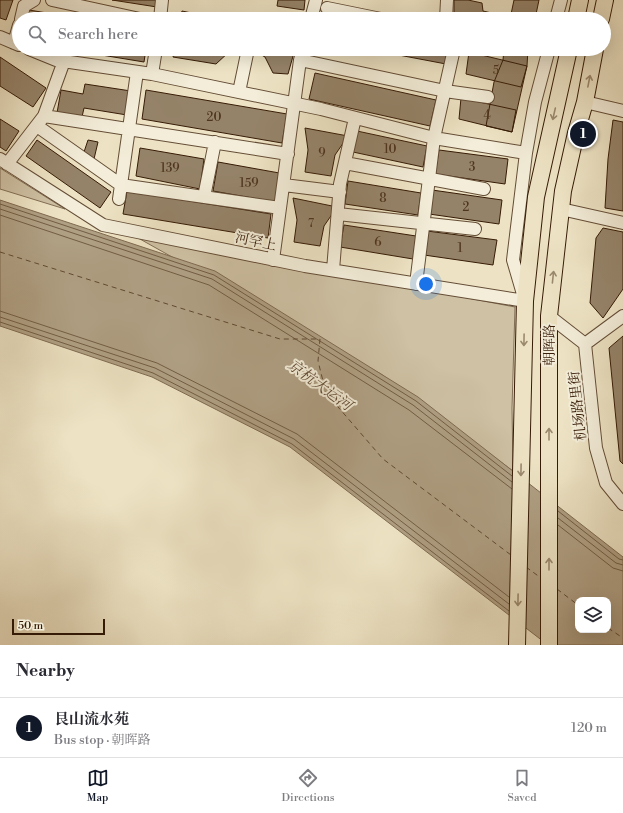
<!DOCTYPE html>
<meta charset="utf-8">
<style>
body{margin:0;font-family:"Libre Bodoni","Noto Serif SC",serif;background:#f7f7f7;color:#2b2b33}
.controls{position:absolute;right:12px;bottom:12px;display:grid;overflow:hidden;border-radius:8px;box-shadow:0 4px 16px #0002}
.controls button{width:36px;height:36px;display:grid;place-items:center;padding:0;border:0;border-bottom:1px solid #e1e1e2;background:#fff;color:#2b2b33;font:20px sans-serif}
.scale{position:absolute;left:12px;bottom:10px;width:93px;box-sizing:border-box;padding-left:4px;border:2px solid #361b06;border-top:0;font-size:11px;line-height:14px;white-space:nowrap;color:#361b06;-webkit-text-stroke:3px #f3edd9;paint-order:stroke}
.you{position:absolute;left:426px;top:284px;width:14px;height:14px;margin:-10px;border:3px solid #fff;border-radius:50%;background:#1a73e8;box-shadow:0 0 0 6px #1a73e833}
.badge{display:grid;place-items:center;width:26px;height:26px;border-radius:50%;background:#111827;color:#fff;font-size:13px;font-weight:700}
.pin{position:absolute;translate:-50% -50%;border:2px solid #fff;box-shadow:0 1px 4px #0006}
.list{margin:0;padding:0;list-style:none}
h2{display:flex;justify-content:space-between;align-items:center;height:52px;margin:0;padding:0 16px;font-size:17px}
h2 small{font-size:13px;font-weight:400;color:#7c7c81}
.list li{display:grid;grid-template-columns:26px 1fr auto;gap:12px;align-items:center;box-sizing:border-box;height:60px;padding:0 16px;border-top:1px solid #e1e1e2}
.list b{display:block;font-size:15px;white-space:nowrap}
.list p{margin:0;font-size:13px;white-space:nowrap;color:#7c7c81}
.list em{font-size:13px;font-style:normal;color:#7c7c81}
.icon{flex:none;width:22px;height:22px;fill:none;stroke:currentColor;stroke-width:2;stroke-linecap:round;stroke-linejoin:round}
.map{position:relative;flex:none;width:623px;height:645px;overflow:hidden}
.search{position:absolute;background:#fff;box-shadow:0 4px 16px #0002;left:12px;right:12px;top:12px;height:44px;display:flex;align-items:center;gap:10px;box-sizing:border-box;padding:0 14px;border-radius:22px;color:#7c7c81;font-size:15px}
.sheet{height:112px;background:#fff}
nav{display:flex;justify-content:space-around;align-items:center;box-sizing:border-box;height:56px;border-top:1px solid #e1e1e2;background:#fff;font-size:11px;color:#7c7c81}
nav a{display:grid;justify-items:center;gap:2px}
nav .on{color:#111827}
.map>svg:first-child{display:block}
</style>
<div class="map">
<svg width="623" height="645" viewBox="0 0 623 645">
<rect width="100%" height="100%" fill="#ede3c4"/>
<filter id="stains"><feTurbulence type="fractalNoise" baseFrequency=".005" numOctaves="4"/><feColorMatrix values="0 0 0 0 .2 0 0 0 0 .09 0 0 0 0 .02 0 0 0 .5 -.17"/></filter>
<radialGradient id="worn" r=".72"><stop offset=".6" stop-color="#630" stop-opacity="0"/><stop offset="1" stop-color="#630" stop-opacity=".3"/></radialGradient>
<!-- green -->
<path fill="#cec1a4" stroke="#826e55" d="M0,168L65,209L0,189Z
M131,234L515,307L512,408L513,471L381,374Z"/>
<!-- water -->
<path fill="#af9f83" stroke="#7f6a51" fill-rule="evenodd" d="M0,200L215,271L418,397L623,557V645H548L290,447L152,377L0,326ZM578,600H608V630H578Z"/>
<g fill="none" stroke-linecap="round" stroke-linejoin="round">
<!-- shore -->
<path stroke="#725d44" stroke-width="1" d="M0,204L214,275L416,401L512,476
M0,209L212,279L413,405L512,482
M0,215L209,285L409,410L512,489
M0,311L157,363L297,434L509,597
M0,317L155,368L294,439L509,604
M0,322L153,373L292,444L509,611
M558,511L619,559L623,560
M558,518L616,563L623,565
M558,525L613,568L623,571"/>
<!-- ferry -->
<path stroke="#604932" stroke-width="1" stroke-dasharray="5 4" stroke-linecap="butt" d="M0,252L280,339H320L318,361L326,393L383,459L511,555
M526,567L541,578
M557,589L578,605
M608,628L623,638"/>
</g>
<!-- building -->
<path fill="#958369" stroke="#361b06" d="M0,0H13L6,20L0,18Z
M112,0H158L157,7Z
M278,0H305L304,10L277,6Z
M454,0H468L482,3L483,11L517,19L454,18Z
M514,0H539L535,19H510Z
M29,10L53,14V19H27Z
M182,11L220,19H180Z
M65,49H146L144,62Z
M175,49H239L230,51L216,64L173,57Z
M251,49H295L288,74L273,73L265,57Z
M367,49H448L446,64Z
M504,49H528L527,66L512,132L486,126L494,82L503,60Z
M469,52L527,66L521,87L466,74Z
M0,57L46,88L33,107L0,86Z
M315,73L436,100L430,126L309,99Z
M85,84L131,91L127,115L84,108L82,117L57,113L61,90L83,94Z
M146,90L287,114L282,143L142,119Z
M461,98L516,110L512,132L459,119Z
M0,119L19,131L6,151L0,147Z
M613,120L623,122V211L605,208L608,159Z
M305,128L348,136L335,155L331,176L305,172L308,150Z
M357,131L427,146L423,167L353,152Z
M37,140L111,192L100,208L26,156Z
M88,140L98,142L94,159L83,155Z
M140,148L204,159L200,189L136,176Z
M439,150L508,159L505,184L435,174Z
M218,162L285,174L280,203L213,191Z
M348,181L421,193L418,215L345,204Z
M432,190L502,200L499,224L429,214Z
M127,191L271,214L268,238L123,214Z
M293,198L337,207L324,226L320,246L294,242L297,220Z
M344,225L416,236L413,259L340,247Z
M603,228L623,232V289L603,318L590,303L596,238Z
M427,231L497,240L493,265L424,255Z
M623,336V464L620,461L609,348Z"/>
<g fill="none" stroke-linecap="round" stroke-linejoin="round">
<defs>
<path id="minor" d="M52,0L140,19
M327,8L381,19
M21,19L24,6L34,0
M160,19L162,0
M311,19L316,0
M446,19L447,0
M556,19L561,0
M0,37L19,45
M14,43L19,25
M29,49L56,60L152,74L321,109L434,138L526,153
M300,60L445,91L488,97
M152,74L156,49
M239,92L248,49
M585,102L623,111
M44,116L288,154
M37,126L121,185L280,208
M0,159L103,225L305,266L525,301L513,260L526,153L535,102L549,49
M345,163L484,189
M7,164L44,116L64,61
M284,185L340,192
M204,197L215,142
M119,199L137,72
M561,209L623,223
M338,214L475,229
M273,260L300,60L303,49
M333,270L340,184L355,118
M416,284L434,138L454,49
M549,316L585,344L596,448L606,483L623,504
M585,344L623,316"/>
<path id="major" d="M576,19L580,0
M601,19L605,0
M517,645L525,301L536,197L569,49
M549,645V316L563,191L576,133L585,102L595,49"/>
</defs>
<!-- minor casing -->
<use href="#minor" stroke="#644d36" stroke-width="14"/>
<!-- major casing -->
<use href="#major" stroke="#361b06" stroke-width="18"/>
<!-- minor -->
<use href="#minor" stroke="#f3edd9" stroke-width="12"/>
<!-- major -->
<use href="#major" stroke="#ede3c4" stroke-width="16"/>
</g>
<!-- one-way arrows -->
<defs><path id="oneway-shaft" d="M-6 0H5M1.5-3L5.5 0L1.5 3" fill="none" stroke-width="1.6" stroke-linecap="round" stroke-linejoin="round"/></defs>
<g stroke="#9b896e">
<use href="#oneway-shaft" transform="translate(589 81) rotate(-79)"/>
<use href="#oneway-shaft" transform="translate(554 114) rotate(103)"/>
<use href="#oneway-shaft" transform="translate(553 277) rotate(-84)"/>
<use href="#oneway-shaft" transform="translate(524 340) rotate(91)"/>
<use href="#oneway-shaft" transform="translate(549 434) rotate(-90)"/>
<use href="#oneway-shaft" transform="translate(521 470) rotate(91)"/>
<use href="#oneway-shaft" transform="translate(549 564) rotate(-90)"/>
<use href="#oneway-shaft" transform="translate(518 600) rotate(91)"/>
</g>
<g text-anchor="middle" stroke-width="4" stroke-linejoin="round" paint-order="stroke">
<!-- number labels -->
<g font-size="12" fill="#4e351f">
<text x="496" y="74">5</text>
<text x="487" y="119">4</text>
<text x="214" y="121">20</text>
<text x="390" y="153">10</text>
<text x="322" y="157">9</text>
<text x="472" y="171">3</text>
<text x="170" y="172">139</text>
<text x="249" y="187">159</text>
<text x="383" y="202">8</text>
<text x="466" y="211">2</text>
<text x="311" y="227">7</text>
<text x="378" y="246">6</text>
<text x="460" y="252">1</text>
</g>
<!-- street labels -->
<g font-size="14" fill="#361b06" stroke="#f3edd9">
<text transform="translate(256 241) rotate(12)" y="5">河罕上</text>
<text transform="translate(549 345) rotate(-90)" y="5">朝晖路</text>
<text transform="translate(577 406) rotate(-96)" y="5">机场路里街</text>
</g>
<!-- water labels -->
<g font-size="15" font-style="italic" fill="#604932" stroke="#f3edd9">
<text transform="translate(320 385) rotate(36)" y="5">京杭大运河</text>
</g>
</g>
<rect width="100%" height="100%" filter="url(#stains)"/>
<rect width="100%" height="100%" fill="url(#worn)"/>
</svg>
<div class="controls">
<button><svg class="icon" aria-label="layers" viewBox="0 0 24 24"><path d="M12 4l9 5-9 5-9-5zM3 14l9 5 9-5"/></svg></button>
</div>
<div class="scale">50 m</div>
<div class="you"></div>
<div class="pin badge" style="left:583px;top:134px">1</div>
<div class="search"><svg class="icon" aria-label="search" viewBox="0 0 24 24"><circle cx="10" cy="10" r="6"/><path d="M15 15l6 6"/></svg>Search here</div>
</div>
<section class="sheet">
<h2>Nearby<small></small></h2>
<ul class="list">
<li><span class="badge">1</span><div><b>艮山流水苑</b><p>Bus stop · 朝晖路</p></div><em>120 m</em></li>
</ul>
</section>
<nav>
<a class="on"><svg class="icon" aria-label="map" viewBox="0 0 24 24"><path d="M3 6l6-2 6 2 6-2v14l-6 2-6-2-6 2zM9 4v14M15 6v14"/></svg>Map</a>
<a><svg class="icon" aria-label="directions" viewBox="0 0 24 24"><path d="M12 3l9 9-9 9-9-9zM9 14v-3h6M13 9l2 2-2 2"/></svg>Directions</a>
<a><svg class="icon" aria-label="saved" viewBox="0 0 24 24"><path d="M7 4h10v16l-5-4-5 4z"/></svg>Saved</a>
</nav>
